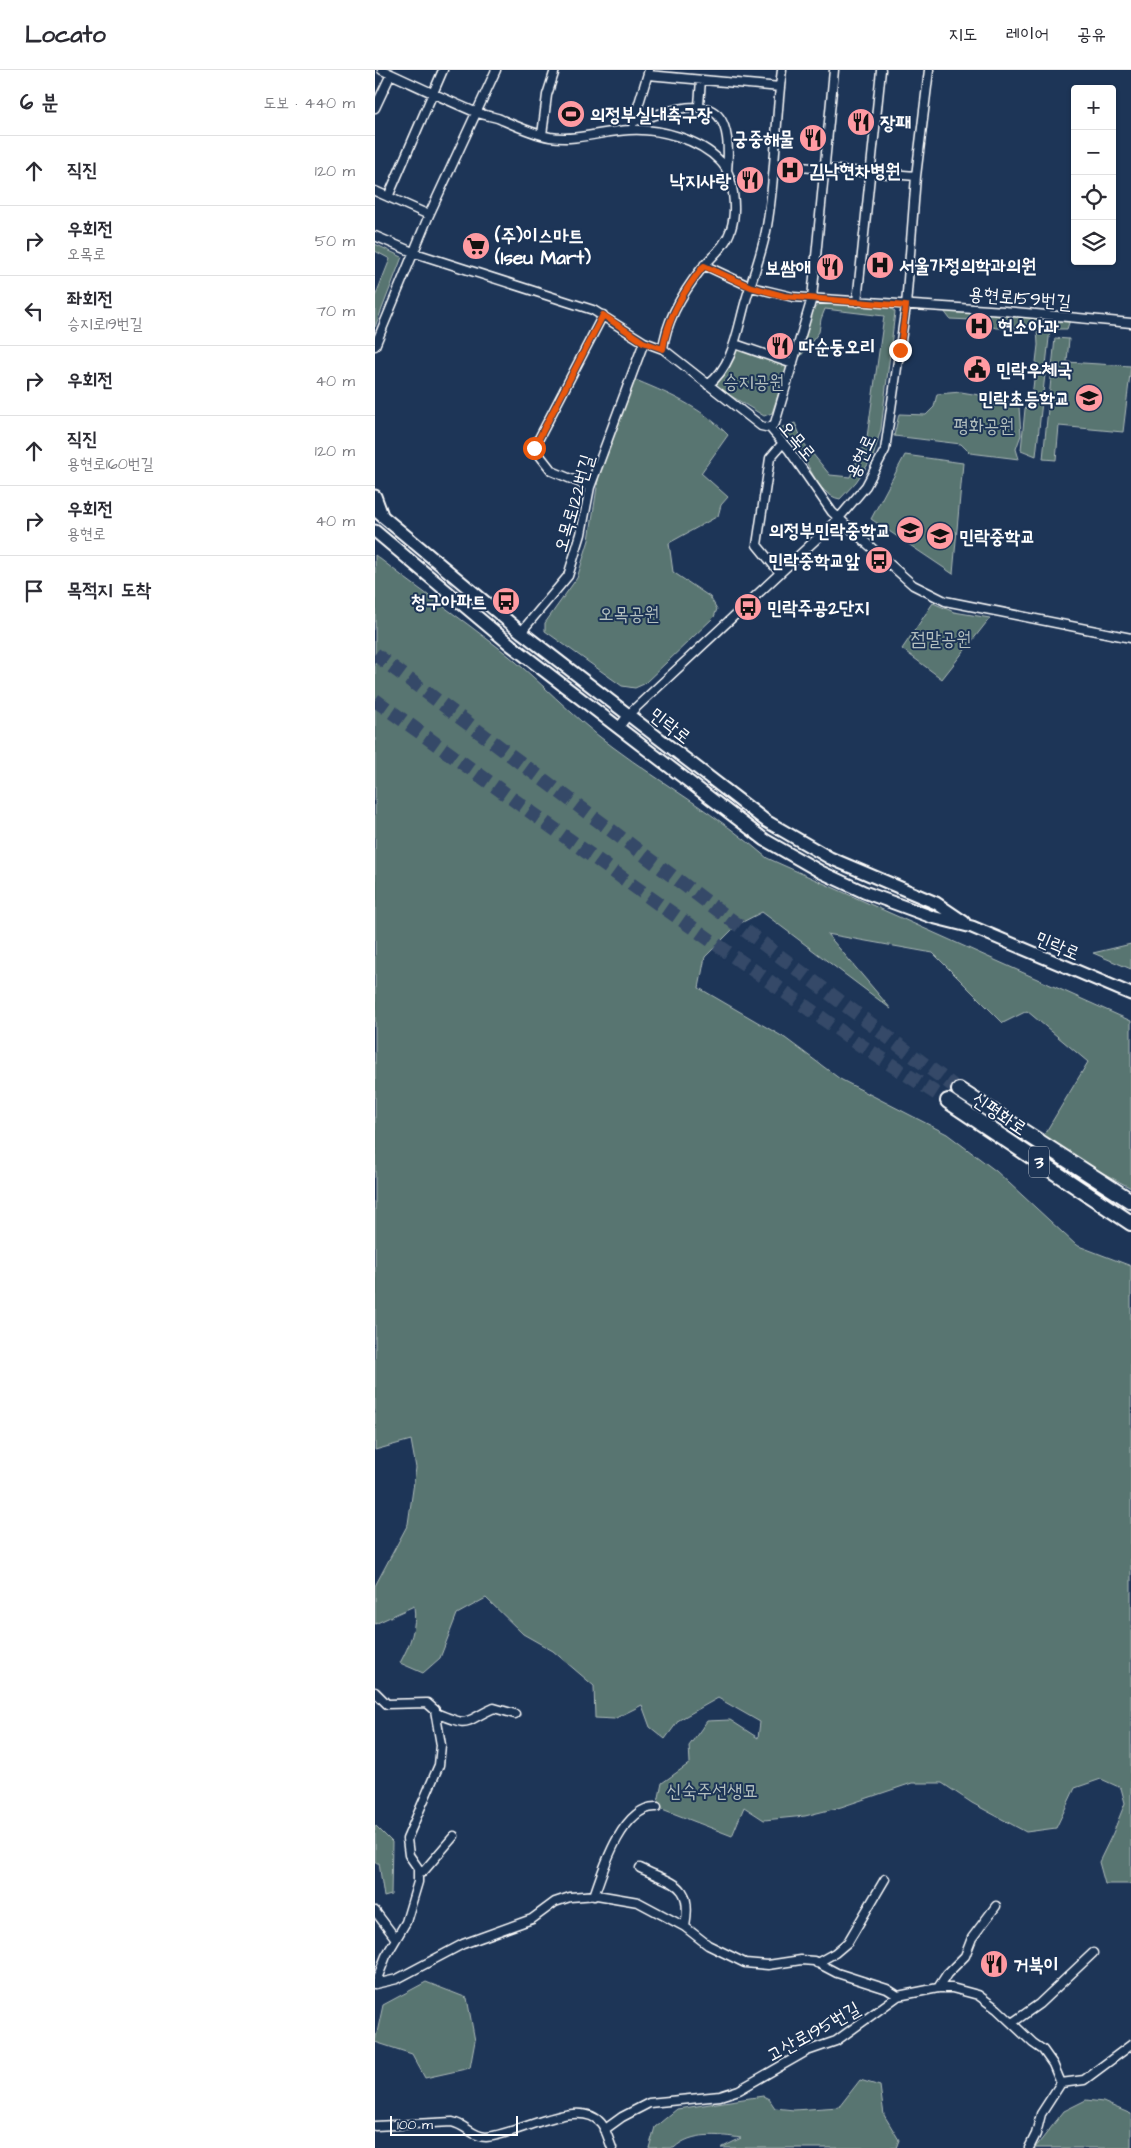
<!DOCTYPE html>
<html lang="ko">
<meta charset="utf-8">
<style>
body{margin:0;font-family:"Architects Daughter","Poor Story",sans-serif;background:#f7f7f7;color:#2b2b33}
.controls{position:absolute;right:15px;top:15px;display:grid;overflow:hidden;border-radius:5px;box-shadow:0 1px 4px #0004}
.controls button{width:45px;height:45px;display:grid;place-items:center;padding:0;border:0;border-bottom:1px solid #e1e1e2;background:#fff;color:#2b2b33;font:25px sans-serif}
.scale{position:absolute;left:15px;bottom:12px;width:128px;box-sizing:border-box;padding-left:5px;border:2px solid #fff;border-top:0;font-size:14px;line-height:18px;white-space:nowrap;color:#fff;-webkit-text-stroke:4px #1d3557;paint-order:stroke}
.stop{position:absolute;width:15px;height:15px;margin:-11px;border:4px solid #ea580c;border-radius:50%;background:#fff}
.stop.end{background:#ea580c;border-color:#fff;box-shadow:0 1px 5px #0008}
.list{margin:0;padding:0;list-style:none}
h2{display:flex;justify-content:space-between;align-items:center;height:65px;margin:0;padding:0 20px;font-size:21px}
h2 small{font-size:16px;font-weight:400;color:#7c7c81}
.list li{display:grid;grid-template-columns:32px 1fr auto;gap:15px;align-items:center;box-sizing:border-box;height:70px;padding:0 20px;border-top:1px solid #e1e1e2}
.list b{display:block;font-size:19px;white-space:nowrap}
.list p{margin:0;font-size:16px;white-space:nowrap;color:#7c7c81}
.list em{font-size:16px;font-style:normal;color:#7c7c81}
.icon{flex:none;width:28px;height:28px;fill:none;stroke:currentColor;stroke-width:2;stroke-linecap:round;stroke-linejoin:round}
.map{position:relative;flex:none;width:756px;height:2078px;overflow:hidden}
header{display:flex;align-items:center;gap:30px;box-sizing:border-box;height:70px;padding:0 25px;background:#fff;border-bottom:1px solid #e1e1e2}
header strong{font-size:24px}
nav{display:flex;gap:28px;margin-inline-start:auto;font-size:18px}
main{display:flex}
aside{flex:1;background:#fff}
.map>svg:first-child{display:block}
</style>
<header>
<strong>Locato</strong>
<nav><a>지도</a><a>레이어</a><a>공유</a></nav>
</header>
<main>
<aside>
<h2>6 분<small>도보 · 440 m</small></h2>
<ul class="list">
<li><svg class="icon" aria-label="ahead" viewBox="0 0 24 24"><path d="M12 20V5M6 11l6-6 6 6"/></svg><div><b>직진</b></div><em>120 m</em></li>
<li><svg class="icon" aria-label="right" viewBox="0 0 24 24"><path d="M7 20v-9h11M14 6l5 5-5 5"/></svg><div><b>우회전</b><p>오목로</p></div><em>50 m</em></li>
<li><svg class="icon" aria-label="left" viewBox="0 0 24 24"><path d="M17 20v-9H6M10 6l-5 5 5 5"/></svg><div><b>좌회전</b><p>승지로19번길</p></div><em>70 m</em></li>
<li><svg class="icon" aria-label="right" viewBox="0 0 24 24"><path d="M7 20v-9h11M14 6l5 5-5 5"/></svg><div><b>우회전</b></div><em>40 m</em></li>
<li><svg class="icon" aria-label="ahead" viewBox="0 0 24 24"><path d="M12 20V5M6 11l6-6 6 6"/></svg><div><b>직진</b><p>용현로160번길</p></div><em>120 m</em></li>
<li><svg class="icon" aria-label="right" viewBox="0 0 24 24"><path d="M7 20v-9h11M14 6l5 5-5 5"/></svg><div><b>우회전</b><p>용현로</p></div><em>40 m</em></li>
<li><svg class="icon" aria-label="arrive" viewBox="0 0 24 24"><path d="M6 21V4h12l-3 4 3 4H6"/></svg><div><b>목적지 도착</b></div></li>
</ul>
</aside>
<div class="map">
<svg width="756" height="2078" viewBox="0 0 756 2078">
<rect width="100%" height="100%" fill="#1d3557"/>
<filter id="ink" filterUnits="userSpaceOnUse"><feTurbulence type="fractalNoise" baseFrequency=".02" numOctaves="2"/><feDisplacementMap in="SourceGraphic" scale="10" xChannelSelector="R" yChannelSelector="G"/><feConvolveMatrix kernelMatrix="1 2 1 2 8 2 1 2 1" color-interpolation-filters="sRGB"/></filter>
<g filter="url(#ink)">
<!-- green -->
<path fill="#597471" stroke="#acbab8" d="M190,37H203V52H190Z
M0,174L27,187L0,257V227L15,189L0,181Z
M446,231L514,237L520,242L506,359L498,387L481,412L465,429C441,425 433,389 419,372C415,367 409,363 405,358L420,353L428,372L455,405L475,407L492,367L509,246L450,239L446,249L444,262L425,287L438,240Z
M569,241L695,250L692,259H675L661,386L646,380L650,339L658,318L663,275L662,258H621L596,250L575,249Z
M680,268L694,269L692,292L756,296L748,362L684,356L681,390L668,389Z
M362,279L413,295L397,343L389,346L340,316Z
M256,308C292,323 325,336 353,365L326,403L353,427L346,435L343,446L294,473L298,502L335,527L342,539L339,547L269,614L260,618L247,616L170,561V553L202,508L214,470L224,404Z
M586,322L622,328L644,337L646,365L641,379L644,389L595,383L586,374L519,366L524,344L551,345L559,337L562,324Z
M530,385L588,393L578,504L496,449Z
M0,485C40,517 83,546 124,578C164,609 197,647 238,677C289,715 344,746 392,788L756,951V1118L666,1070L713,992L652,941L628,953L558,883L452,864L516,939L387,842L362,855L330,887L324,918L410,968L465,1009L572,1064L621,1101L701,1175L756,1196V1814H730L724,1792L738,1763L750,1733L746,1718L726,1709L700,1718L681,1758L651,1762L597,1733L567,1713H537L466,1737L430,1746L389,1750L369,1737L357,1766L282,1737L287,1713L315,1693L314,1676L332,1651L355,1650L383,1668L385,1652L343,1628L304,1650L290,1669L275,1657L267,1635L239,1649L220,1648L219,1616L178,1581L148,1564L111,1528L82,1544L65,1588L48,1603L25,1593C35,1574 42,1558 39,1536L0,1554V1516L33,1454L41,1398L36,1370L0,1380Z
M558,533L579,542L615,548L567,609L527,579Z
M756,874V899L718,883Z
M0,1755L17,1772L16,1825L9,1827L4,1793H0Z
M51,1912L92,1928L100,1971L95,1998L50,2008L37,1984L0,1972L8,1935Z
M485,2010L505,2016L509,2045L524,2070L521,2078H346L366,2068C344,2065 317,2061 299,2078H274L280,2057L302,2039L388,2026L394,2029L400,2038L419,2040L464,2037Z
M711,2030L728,2032L756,2044V2078H660L689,2041Z"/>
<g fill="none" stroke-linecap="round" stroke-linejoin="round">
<!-- highway-tunnel -->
<path stroke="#344968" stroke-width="14" stroke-dasharray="14 7" stroke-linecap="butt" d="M0,584L584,1020
M0,630L281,832L484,974L573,1031"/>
<defs>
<path id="street" d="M7,0C38,14 69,29 100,42C108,45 117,46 125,49C141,56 158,64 175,67C204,71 227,61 254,60C284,58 324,69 345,91C359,104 362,141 356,159C351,176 337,186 327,198C309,221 291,250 288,279
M273,5L405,17
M324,35L326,10
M0,38L16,4
M258,52C315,34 360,16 352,101
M258,53L274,0
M167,65L172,25L180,0
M399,95L541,106
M0,121L54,145
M13,127L68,0
M0,166L40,183L218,240L269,272L288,279L386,356L395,358L414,380L457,442L538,515L570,531L756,568
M329,195L376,217L418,227L629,241L756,253
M482,232L506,0
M360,274L418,294
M0,276L54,145L121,0
M333,315C356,297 361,268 368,241C375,212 387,186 392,156C401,105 400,52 407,0
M395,358L400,353L437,228L459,0
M215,417L177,401L159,378L228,245
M405,503L382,475L395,388L407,374
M146,562L193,506L206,464L215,417L269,272
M244,657L254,644L464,448L491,416L510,380L531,236L541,106L554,0
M0,1622L12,1634L52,1633L60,1640L66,1675L64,1695L32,1769L34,1785L43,1798V1812L31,1852L11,1886L0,1914
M61,1643C97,1658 87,1652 119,1638L140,1644
M265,1798C300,1815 318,1813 310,1857
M43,1803L48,1802L79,1766
M219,1826C228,1799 248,1735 282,1737
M0,1841L21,1869
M442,1893L460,1883L473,1872L510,1809
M0,1914L22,1909L88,1874L157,1849L180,1832L195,1827L222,1825L263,1832L310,1857L333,1875L370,1893L393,1895L426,1890L439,1891L462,1903L512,1919L523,1926
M563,1918L572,1904L590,1886L597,1868L621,1836
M637,1953L664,1934L718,1883
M686,2013L709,2010L756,1975
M0,2056L77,2052C91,2055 98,2067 111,2067C140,2066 204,2026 226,2053C231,2059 234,2071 237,2078
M229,2060L247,2047L274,2033L345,2026L364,2020L432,1981L461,1971L523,1926L563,1918H577L603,1925L622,1939L658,1973L668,1980L678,1994L686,2013
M654,2078L661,2064L666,2044L686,2013"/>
<path id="secondary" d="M0,426L7,445
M0,440L146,562L391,751L455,788L561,833L589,852
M0,461L137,576L390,770L446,802L489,822L557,847L597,857L756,924"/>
<path id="highway" d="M584,1020L756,1131
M573,1031L756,1153"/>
</defs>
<!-- street casing -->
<use href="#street" stroke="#fff" stroke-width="11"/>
<!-- secondary casing -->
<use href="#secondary" stroke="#fff" stroke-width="15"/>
<!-- highway casing -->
<use href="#highway" stroke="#fff" stroke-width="18"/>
<!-- street -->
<use href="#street" stroke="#1d3557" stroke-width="8"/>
<!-- secondary -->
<use href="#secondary" stroke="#1d3557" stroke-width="11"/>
<!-- highway -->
<use href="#highway" stroke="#1d3557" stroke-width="14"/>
</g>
</g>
<g fill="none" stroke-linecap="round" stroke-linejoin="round" filter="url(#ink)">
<!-- route -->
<path stroke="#ea580c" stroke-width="6" d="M159,378L228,245L268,272L288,279C292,249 310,218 329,196L376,217L409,226L531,236L525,280"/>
</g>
<!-- icons -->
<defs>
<symbol id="stadium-disc" viewBox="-11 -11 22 22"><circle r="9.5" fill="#ff9aa2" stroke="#1d3557"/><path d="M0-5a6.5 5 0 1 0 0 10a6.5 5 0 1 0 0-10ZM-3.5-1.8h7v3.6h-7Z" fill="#111"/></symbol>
<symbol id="restaurant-disc" viewBox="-11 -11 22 22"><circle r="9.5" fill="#ff9aa2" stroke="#1d3557"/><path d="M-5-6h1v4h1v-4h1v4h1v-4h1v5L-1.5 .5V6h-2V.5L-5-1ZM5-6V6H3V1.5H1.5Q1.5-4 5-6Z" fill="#111"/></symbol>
<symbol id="hospital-disc" viewBox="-11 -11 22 22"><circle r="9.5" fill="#ff9aa2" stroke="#1d3557"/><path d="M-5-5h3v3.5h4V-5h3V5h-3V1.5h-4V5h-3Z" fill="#111"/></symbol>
<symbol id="supermarket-disc" viewBox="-11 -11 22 22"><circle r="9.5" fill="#ff9aa2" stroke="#1d3557"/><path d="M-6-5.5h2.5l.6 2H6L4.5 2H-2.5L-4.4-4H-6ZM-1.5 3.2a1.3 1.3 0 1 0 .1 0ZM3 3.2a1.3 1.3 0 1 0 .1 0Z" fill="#111"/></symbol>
<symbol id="civic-disc" viewBox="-11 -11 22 22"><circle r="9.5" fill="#ff9aa2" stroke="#1d3557"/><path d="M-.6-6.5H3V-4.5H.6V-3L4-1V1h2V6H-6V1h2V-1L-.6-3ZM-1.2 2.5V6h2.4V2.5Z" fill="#111"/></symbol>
<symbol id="school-disc" viewBox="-11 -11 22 22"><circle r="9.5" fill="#ff9aa2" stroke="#1d3557"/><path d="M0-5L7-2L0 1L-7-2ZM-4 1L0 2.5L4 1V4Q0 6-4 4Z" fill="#111"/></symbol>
<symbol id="bus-disc" viewBox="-11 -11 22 22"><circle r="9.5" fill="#ff9aa2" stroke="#1d3557"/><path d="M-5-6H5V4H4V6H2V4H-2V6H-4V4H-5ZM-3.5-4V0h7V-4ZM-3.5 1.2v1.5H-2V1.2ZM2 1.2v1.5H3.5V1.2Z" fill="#111"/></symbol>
</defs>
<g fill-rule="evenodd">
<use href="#stadium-disc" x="180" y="28" width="32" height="32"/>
<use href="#restaurant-disc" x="470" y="36" width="32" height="32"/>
<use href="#restaurant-disc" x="422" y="52" width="32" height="32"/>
<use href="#hospital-disc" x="399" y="84" width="32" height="32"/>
<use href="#restaurant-disc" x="359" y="94" width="32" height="32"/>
<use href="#supermarket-disc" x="85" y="160" width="32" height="32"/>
<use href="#hospital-disc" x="489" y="179" width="32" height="32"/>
<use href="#restaurant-disc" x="439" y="181" width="32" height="32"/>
<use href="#hospital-disc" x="588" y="240" width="32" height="32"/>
<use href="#restaurant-disc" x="389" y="260" width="32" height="32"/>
<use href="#civic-disc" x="586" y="283" width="32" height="32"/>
<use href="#school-disc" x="698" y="312" width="32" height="32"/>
<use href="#school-disc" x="519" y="444" width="32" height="32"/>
<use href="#school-disc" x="549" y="450" width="32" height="32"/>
<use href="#bus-disc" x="488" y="474" width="32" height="32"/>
<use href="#bus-disc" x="115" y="515" width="32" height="32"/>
<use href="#bus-disc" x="357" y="521" width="32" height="32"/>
<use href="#restaurant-disc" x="603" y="1878" width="32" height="32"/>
</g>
<g text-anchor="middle" stroke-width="4" stroke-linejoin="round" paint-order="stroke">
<!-- shield labels -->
<rect fill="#1d3557" stroke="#bbc2cd" stroke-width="1" x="654" y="1076.5" width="20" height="31" rx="4"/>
<g font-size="18" font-weight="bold" fill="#fff">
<text x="664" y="1098">3</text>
</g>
<!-- poi labels -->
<g font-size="19" font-weight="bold" fill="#fff" stroke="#1d3557" text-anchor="start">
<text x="215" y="51">의정부실내축구장</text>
<text x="505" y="59">장패</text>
<text x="419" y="75" text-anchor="end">궁중해물</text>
<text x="434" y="107">김낙현차병원</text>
<text x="356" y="117" text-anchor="end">낙지사랑</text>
<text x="120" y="172">(주)이스마트<tspan x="120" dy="22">(Iseu Mart)</tspan></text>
<text x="524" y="202">서울가정의학과의원</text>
<text x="436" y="204" text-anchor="end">보쌈애</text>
<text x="623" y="263">현소아과</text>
<text x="424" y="283">따순둥오리</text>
<text x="621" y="306">민락우체국</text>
<text x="695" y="335" text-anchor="end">민락초등학교</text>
<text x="516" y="467" text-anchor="end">의정부민락중학교</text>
<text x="584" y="473">민락중학교</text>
<text x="485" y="497" text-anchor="end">민락중학교앞</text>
<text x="112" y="538" text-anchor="end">청구아파트</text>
<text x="392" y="544">민락주공2단지</text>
<text x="638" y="1901">거북이</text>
</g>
<!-- street labels -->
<g font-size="19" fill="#fff" stroke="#1d3557">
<text transform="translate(645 227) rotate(5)" y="7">용현로159번길</text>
<text transform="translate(423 370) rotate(50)" y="7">오목로</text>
<text transform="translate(485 386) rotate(-65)" y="7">용현로</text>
<text transform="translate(198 433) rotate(-74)" y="7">오목로122번길</text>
<text transform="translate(296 655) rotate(38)" y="7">민락로</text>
<text transform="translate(683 875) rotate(23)" y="7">민락로</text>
<text transform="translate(625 1043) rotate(34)" y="7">신평화로</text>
<text transform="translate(438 1961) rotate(-29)" y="7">고산로195번길</text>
</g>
<!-- park labels -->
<g font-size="19" fill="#b4c0bf" stroke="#1d3557">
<text x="379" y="318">승지공원</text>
<text x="609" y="362">평화공원</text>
<text x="254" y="550">오목공원</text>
<text x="566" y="575">점말공원</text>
<text x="337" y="1727">신숙주선생묘</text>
</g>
</g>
</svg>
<div class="controls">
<button>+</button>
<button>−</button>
<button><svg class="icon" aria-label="locate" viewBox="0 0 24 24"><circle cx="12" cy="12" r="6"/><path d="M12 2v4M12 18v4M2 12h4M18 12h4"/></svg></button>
<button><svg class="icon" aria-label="layers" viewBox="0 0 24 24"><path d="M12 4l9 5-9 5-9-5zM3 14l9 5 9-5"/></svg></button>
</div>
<div class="scale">100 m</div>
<div class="stop" style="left:159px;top:378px"></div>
<div class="stop end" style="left:525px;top:280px"></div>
</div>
</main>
